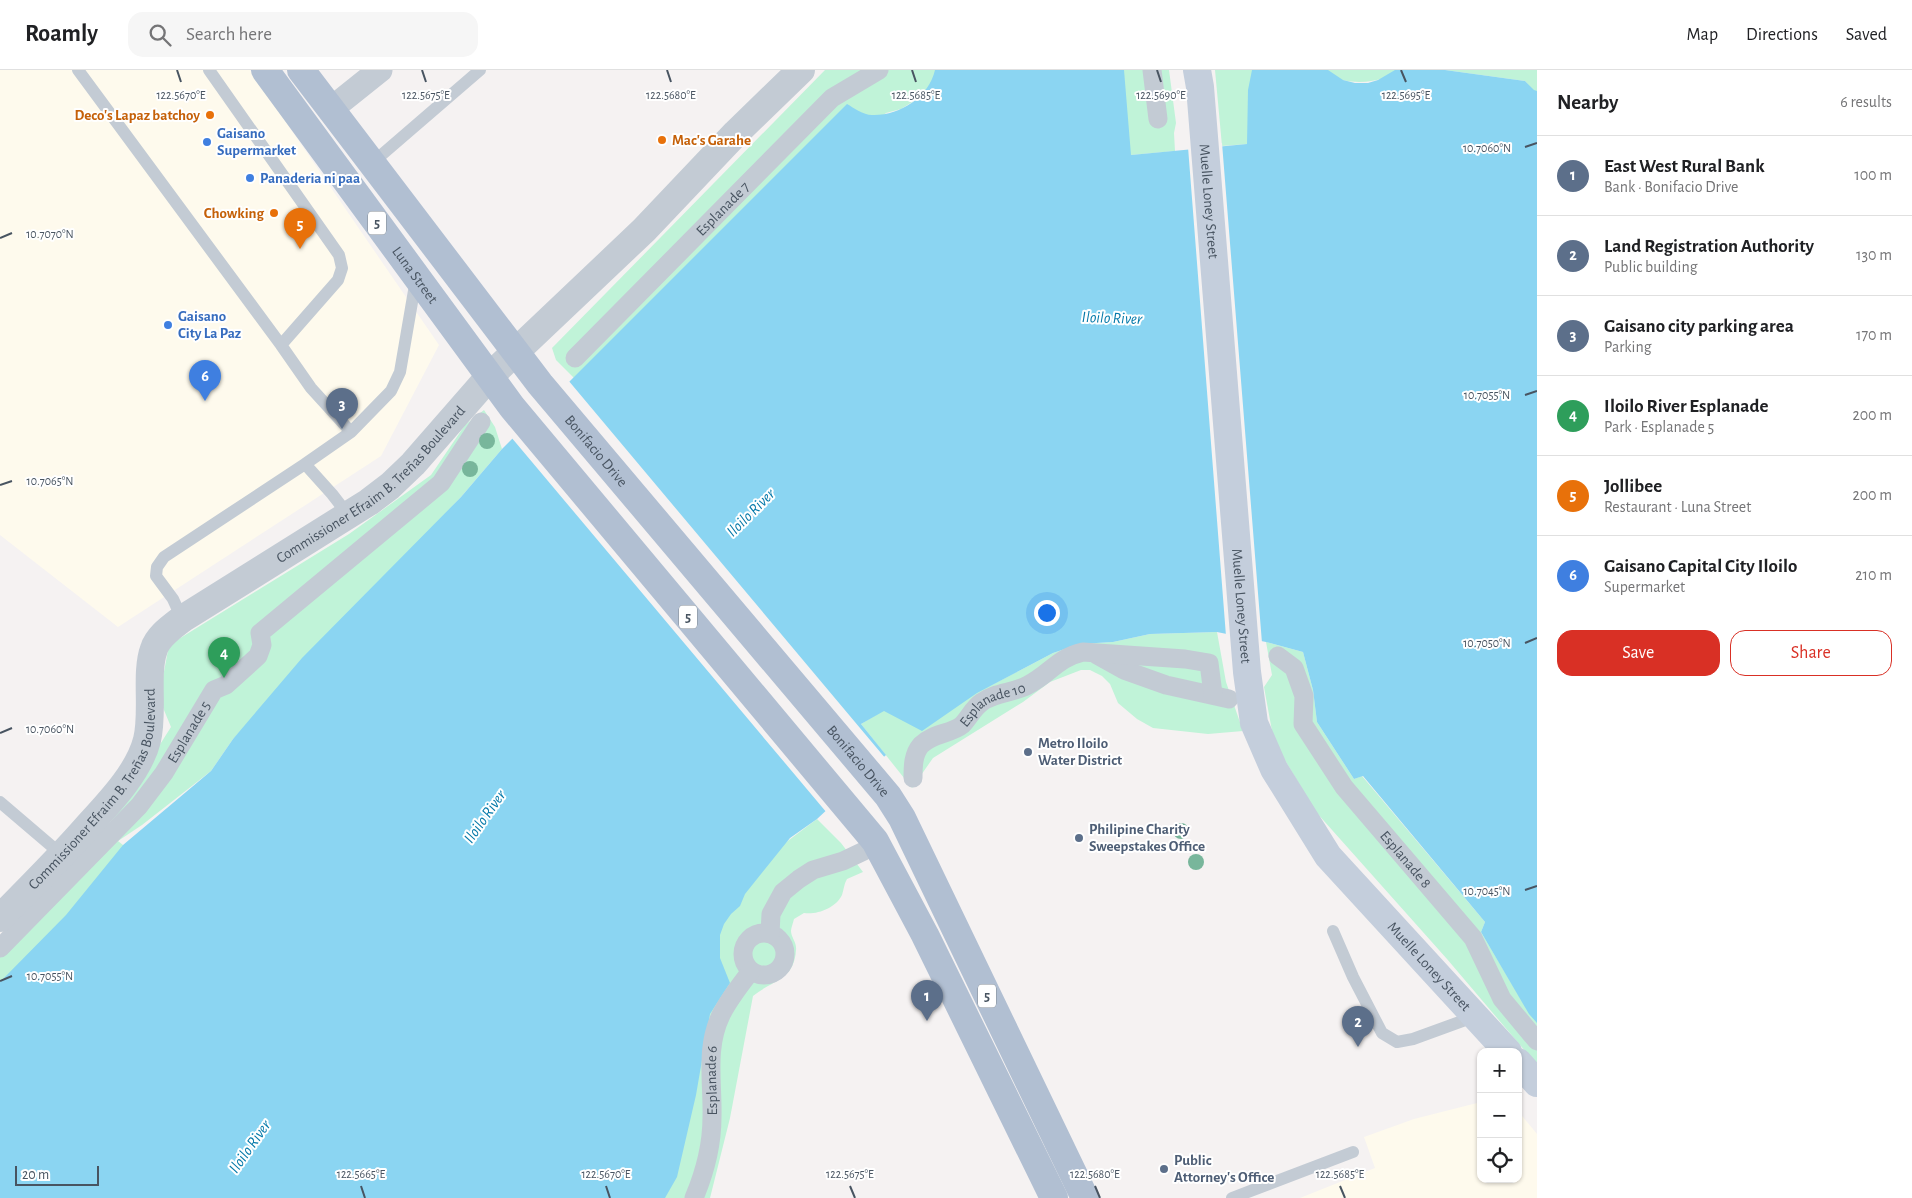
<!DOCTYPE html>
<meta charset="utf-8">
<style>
body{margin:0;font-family:"Alegreya Sans",sans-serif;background:#f6f6f6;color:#202124}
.controls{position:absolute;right:15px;bottom:15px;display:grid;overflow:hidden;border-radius:10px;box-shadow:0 1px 4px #0004}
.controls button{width:45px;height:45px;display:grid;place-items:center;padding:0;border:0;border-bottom:1px solid #e0e0e0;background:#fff;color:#202124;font:25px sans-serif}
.scale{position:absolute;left:15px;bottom:12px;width:84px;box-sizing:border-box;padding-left:5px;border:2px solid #485461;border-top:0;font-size:14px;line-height:18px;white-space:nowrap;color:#485461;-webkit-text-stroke:4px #fff;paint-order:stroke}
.you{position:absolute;left:1046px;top:542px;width:18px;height:18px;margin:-12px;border:4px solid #fff;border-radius:50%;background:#1a73e8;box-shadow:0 0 0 8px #1a73e833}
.badge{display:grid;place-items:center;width:32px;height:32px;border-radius:50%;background:#d93025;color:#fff;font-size:16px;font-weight:700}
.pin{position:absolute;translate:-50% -41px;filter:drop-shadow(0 1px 2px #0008)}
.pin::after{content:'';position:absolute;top:26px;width:18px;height:15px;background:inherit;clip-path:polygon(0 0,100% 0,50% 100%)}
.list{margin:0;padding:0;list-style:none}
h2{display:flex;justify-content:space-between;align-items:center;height:65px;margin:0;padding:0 20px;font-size:21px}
h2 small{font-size:16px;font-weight:400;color:#757577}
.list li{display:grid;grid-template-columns:32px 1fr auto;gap:15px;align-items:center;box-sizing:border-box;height:80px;padding:0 20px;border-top:1px solid #e0e0e0}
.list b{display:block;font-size:19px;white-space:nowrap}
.list p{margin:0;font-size:16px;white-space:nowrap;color:#757577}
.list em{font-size:16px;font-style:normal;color:#757577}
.actions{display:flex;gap:10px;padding:15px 20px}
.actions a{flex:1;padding:11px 0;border:1px solid #d93025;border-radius:15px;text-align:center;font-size:18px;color:#d93025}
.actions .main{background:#d93025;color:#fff}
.icon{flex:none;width:28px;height:28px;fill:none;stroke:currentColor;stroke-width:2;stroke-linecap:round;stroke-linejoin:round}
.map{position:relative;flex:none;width:1537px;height:1128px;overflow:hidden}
header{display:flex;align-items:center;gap:30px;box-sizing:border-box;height:70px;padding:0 25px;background:#fff;border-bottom:1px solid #e0e0e0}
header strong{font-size:24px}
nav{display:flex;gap:28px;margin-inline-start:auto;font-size:18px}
.search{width:350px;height:45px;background:#f6f6f6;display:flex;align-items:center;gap:12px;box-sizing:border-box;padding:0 18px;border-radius:15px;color:#757577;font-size:19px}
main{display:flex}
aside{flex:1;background:#fff}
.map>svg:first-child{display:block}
</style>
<header>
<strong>Roamly</strong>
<div class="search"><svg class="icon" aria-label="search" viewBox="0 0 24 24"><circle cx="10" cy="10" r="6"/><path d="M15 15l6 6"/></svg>Search here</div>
<nav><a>Map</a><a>Directions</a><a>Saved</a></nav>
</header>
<main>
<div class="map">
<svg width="1537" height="1128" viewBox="0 0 1537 1128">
<rect width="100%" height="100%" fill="#f5f2f2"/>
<!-- commercial -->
<path fill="#fefaed" d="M0,0H250L439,275L381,386L118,557L0,465Z
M1481,1032V1109H1518V1041L1537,1064V1128H1300L1375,1098L1364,1067L1414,1049Z"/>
<!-- green -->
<path fill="#c0f3d8" d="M825,0H1012L917,29L901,39L886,43L574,308L556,290L552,278Z
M1056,0H1169L1176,53L1174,63L1175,81L1131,85Z
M1215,0H1412C1389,7 1367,16 1343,10L1248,74L1222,76Z
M1445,0H1537V21H1534L1525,11Z
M484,340L495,357L502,379L461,427L233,669L211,701L142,755L118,771L123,775V806L0,944V867L113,749L171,657L159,628L169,575L349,464L431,405L465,355Z
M1217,562L1226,612L1243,661L1208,664L1153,658L1137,649L1118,633L1110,614L1102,606L1090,600H1081L1050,612L1023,632L933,688L912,718L861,654L884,640L990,616L1053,583L1080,574L1113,572L1150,564Z
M1266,572L1303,582L1313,620L1317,652L1354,709L1362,706L1485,852L1481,862L1525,936L1537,934V995L1447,889L1316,742L1274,672L1264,617L1272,605Z
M817,749L841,773L863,802L847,809C844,814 844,819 842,825C836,838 817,845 804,843L794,849C793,853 791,858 791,861C791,867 797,873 796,880C794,911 772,910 753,926L730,1048L710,1128H630L717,824Z"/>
<!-- water -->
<path fill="#8bd5f2" d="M935,0H1124L1131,85L1247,74L1248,20L1252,0H1328L1343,10L1355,13H1368L1378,10L1395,0H1445L1525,11L1534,20L1537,21V953L1529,944L1481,862L1485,852L1363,706L1354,709L1317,652L1313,620L1303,582L1266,572L1217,562L1150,564L1113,572L1080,574L1053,583L977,623L922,661L884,641L861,654L886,685L817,749L790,768L745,824L740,836L731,844L724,854L720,865V888L730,913L710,944L696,1025L677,1107L665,1128H0V912L66,845L123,775L211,701L233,669L302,588L461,427L502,379L847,34C854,38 863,45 872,45C899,46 929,27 935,0Z"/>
<!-- pier -->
<path fill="#f5f2f2" d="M1222,73L1262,573L1226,566L1188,77Z
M568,310L886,689L827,743L511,367Z"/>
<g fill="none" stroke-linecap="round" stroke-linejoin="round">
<!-- service -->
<path stroke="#c3cbd4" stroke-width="12" d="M78,0L281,275L338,210L342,198L339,185L209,0
M371,94L480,0
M281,275L311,318L351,362L305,394L332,424L349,446
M351,362L391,321L400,302L416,209
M182,549L173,529L156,506L157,497L164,487L305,394
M0,732L62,785
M1333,861L1353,907L1382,963L1397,972L1413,969L1476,946
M1232,1128L1353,1082"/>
<!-- pedestrian -->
<g stroke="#c3cbd4" stroke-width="19">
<path d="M1152,0L1158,49"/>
<path id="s1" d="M575,288L832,28L879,0"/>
<path d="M1097,585L1124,600L1166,615L1229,629"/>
<path id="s2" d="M1278,586L1294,598L1304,626L1303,654L1344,717L1473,868L1502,929L1537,971"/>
<path id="s3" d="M913,708C913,697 913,684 921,675C933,663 951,664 962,655C969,648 973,638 982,632C995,622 1014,623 1028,615C1050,604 1057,588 1083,582L1185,589L1209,593L1213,624"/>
<circle cx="764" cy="884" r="21"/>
<path d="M770,864L771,844L783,822L799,809L813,800L843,791L864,781"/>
<path id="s4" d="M0,878L139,736L164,703L214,620L226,615L258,586L262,575L260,563L441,413L481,352"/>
<path id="s5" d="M694,1128C705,1102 712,1075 712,1047C713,1013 705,978 721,945C729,929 740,915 751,901"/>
</g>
<!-- minor -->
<path stroke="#c3cbd4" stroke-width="25" d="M330,40L380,0"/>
<!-- tertiary -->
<path stroke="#c3cbd4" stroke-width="28" id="s6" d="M0,848C30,818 59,789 87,757C109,733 139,702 147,670C154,642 145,603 154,579C158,566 172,557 182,549L369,432L390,416L413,394L489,307L644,160L736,63L801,0"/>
<!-- secondary -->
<g stroke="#c4cedc" stroke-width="28">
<path id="s7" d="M1197,0L1200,17L1247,602L1254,653L1274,699L1328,786L1508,982"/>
<path d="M1518,992L1537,1013"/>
</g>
<!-- primary -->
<g stroke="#b1bfd2" stroke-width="28">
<path id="s8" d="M265,0L512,337L875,771L925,865L1054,1128"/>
<path id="s9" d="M301,0L540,314L888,726L902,748L1085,1128"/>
</g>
</g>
<!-- trees -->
<g fill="#78b69b">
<circle cx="487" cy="371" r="8"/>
<circle cx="470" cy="399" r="8"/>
<circle cx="1181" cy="761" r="8"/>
<circle cx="1196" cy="792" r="8"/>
</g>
<!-- ticks -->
<path fill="none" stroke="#485461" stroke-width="2" d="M177,0L181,12M422,0L426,12M667,0L671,12M912,0L916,12M1157,0L1161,12M1401,0L1406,12M1525,77L1537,73M0,168L12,163M1525,325L1537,321M0,415L12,411M1525,573L1537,568M0,663L12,658M1525,820L1537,816M0,911L12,906M361,1116L365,1128M606,1116L610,1128M850,1116L855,1128M1095,1116L1100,1128M1340,1116L1345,1128"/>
<!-- markers -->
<g fill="#e8710a" stroke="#fff" stroke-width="2">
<circle cx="210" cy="45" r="5"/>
<circle cx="662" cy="70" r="5"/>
<circle cx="274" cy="143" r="5"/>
</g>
<g fill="#3f7fe0" stroke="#fff" stroke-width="2">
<circle cx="207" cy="72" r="5"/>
<circle cx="250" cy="108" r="5"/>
<circle cx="168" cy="255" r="5"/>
</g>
<g fill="#5c6f8a" stroke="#fff" stroke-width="2">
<circle cx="1028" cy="682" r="5"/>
<circle cx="1079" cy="768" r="5"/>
<circle cx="1164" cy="1099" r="5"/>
</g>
<g text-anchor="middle" stroke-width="4" stroke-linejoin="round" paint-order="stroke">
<!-- shield labels -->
<g fill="#fff" stroke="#7f8790" stroke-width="1">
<rect x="368" y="141.5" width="18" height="23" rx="4"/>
<rect x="679" y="535.5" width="18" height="23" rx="4"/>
<rect x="978" y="914.5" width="18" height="23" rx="4"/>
</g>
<g font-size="14" font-weight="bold" fill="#485461">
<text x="377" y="158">5</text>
<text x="688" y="552">5</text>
<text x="987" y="931">5</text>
</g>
<!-- food labels -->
<g font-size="15" font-weight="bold" fill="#c56008" stroke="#fff" text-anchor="end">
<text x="200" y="50">Deco's Lapaz batchoy</text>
<text x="672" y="75" text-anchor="start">Mac's Garahe</text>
<text x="264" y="148">Chowking</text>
</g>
<!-- shop labels -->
<g font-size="15" font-weight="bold" fill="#366cbe" stroke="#fff" text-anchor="start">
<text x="217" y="68">Gaisano<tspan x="217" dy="17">Supermarket</tspan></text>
<text x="260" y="113">Panaderia ni paa</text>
<text x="178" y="251">Gaisano<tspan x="178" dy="17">City La Paz</tspan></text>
</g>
<!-- street labels -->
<g font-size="15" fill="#485461" stroke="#fff">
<text dy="5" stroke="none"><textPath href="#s7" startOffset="132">Muelle Loney Street</textPath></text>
<text dy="5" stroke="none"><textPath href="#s1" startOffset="210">Esplanade 7</textPath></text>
<text dy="5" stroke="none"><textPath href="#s8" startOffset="254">Luna Street</textPath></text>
<text dy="5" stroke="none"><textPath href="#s9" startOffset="482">Bonifacio Drive</textPath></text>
<text dy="5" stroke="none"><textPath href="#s6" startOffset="599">Commissioner Efraim B. Treñas Boulevard</textPath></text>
<text dy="5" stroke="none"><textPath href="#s7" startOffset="538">Muelle Loney Street</textPath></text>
<text dy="5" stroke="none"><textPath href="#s3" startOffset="119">Esplanade 10</textPath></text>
<text dy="5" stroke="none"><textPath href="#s4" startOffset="288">Esplanade 5</textPath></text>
<text dy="5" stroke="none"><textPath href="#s9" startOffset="888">Bonifacio Drive</textPath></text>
<text dy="5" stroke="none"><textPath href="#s6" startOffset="164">Commissioner Efraim B. Treñas Boulevard</textPath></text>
<text dy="5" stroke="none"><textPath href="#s2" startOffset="248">Esplanade 8</textPath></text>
<text dy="5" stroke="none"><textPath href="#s7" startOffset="958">Muelle Loney Street</textPath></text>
<text dy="5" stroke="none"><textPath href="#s5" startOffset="120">Esplanade 6</textPath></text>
</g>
<!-- service labels -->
<g font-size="15" font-weight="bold" fill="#4e5e75" stroke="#fff" text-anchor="start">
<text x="1038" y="678">Metro Iloilo<tspan x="1038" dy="17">Water District</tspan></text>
<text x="1089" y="764">Philipine Charity<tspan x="1089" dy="17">Sweepstakes Office</tspan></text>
<text x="1174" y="1095">Public<tspan x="1174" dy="17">Attorney's Office</tspan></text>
</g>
<!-- water labels -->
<g font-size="16" font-style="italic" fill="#0479a9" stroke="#fff">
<text transform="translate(1112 247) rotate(2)" y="6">Iloilo River</text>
<text transform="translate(750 442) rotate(-45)" y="6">Iloilo River</text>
<text transform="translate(484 746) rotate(-55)" y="6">Iloilo River</text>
<text transform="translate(249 1076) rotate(-55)" y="6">Iloilo River</text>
</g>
</g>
<g font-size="12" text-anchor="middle" fill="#485461" stroke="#fff" stroke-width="4" stroke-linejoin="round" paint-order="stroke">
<text x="181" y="29">122.5670°E</text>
<text x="426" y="29">122.5675°E</text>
<text x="671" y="29">122.5680°E</text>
<text x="916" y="29">122.5685°E</text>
<text x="1161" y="29">122.5690°E</text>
<text x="1406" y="29">122.5695°E</text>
<text x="1487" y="82">10.7060°N</text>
<text x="50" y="168">10.7070°N</text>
<text x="1487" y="329">10.7055°N</text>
<text x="50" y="415">10.7065°N</text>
<text x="1487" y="577">10.7050°N</text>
<text x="50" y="663">10.7060°N</text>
<text x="1487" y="825">10.7045°N</text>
<text x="50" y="910">10.7055°N</text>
<text x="361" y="1108">122.5665°E</text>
<text x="606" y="1108">122.5670°E</text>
<text x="850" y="1108">122.5675°E</text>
<text x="1095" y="1108">122.5680°E</text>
<text x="1340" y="1108">122.5685°E</text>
</g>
</svg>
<div class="controls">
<button>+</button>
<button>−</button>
<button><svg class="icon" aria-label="locate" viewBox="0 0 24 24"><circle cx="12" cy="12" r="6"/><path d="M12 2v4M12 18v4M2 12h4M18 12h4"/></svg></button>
</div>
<div class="scale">20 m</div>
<div class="you"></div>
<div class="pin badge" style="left:927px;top:951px;background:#5c6f8a">1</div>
<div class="pin badge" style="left:1358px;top:977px;background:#5c6f8a">2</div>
<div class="pin badge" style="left:342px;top:359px;background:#5c6f8a">3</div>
<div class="pin badge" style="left:224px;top:608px;background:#2e9e5b">4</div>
<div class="pin badge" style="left:300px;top:179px;background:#e8710a">5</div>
<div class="pin badge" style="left:205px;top:331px;background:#3f7fe0">6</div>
</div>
<aside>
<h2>Nearby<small>6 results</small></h2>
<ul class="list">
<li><span class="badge" style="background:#5c6f8a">1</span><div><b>East West Rural Bank</b><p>Bank · Bonifacio Drive</p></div><em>100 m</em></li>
<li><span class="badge" style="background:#5c6f8a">2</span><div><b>Land Registration Authority</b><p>Public building</p></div><em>130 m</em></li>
<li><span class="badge" style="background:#5c6f8a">3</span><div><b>Gaisano city parking area</b><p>Parking</p></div><em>170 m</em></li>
<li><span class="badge" style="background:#2e9e5b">4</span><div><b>Iloilo River Esplanade</b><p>Park · Esplanade 5</p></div><em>200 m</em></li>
<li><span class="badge" style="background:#e8710a">5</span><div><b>Jollibee</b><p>Restaurant · Luna Street</p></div><em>200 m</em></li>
<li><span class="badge" style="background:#3f7fe0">6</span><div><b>Gaisano Capital City Iloilo</b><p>Supermarket</p></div><em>210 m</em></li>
</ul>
<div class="actions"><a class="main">Save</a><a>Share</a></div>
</aside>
</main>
